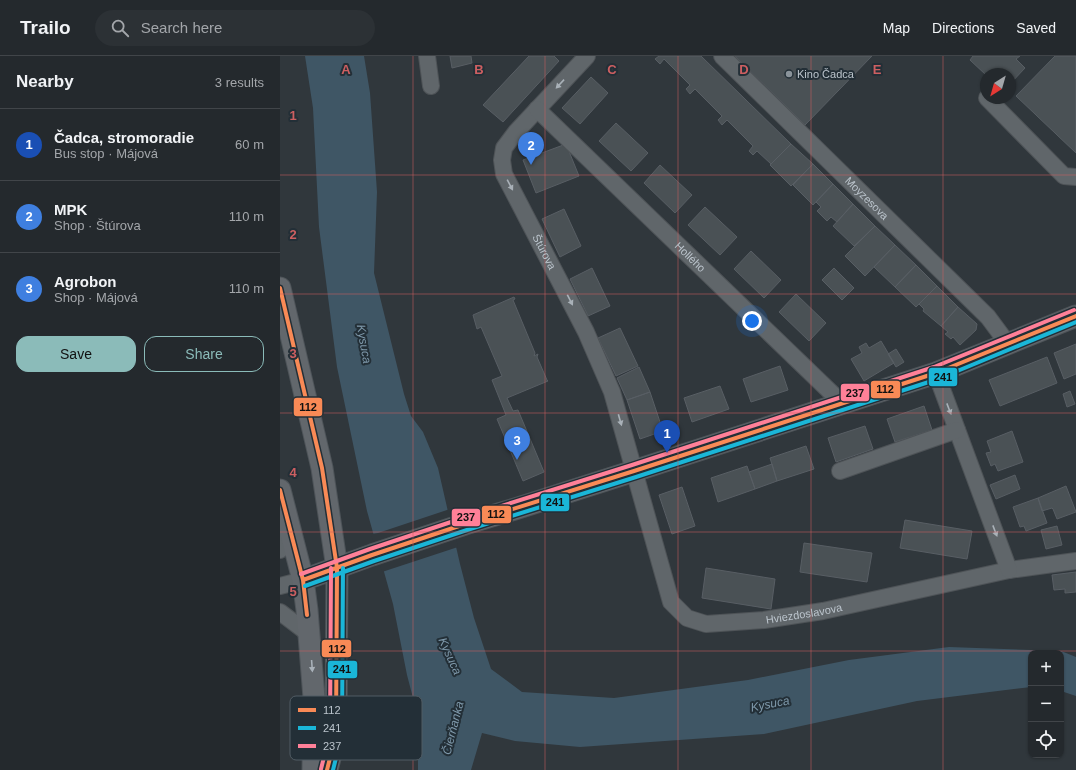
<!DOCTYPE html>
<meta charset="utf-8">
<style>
body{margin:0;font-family:Helvetica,sans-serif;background:#2c3135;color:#f1f3f6}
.controls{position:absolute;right:12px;bottom:12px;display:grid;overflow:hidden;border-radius:8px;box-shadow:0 1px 3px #0004}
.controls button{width:36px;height:36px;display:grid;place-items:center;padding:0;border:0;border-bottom:1px solid #414549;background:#24292d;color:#f1f3f6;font:20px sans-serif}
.compass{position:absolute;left:700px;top:12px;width:36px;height:36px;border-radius:50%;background:#24292d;box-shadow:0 1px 3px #0004;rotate:217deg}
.you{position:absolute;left:472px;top:265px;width:14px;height:14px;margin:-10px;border:3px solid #fff;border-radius:50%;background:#1a73e8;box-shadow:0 0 0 6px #1a73e833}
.badge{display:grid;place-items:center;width:26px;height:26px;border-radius:50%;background:#8bbbb9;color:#fff;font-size:13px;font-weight:700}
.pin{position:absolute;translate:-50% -33px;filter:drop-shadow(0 1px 2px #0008)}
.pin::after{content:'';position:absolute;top:21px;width:14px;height:12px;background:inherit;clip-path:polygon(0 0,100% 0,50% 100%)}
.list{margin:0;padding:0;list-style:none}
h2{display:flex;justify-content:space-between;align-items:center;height:52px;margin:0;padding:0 16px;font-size:17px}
h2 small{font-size:13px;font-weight:400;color:#a3a6aa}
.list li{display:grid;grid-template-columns:26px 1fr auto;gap:12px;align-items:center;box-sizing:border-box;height:72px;padding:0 16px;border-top:1px solid #414549}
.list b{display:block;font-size:15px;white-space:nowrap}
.list p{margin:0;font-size:13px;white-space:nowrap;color:#a3a6aa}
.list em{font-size:13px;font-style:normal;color:#a3a6aa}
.actions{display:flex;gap:8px;padding:12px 16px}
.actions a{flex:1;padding:9px 0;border:1px solid #8bbbb9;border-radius:12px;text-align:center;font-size:14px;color:#8bbbb9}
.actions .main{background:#8bbbb9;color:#111}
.icon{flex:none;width:22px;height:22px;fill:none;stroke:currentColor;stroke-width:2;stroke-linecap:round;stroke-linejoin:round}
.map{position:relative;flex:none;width:796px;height:714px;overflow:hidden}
header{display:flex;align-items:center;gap:24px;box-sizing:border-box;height:56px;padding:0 20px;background:#24292d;border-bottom:1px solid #414549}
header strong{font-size:19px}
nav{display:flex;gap:22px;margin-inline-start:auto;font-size:14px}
.search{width:280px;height:36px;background:#2c3135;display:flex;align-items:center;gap:10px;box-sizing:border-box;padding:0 14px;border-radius:22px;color:#a3a6aa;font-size:15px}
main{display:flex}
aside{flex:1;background:#24292d}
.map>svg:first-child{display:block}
</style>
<header>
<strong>Trailo</strong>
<div class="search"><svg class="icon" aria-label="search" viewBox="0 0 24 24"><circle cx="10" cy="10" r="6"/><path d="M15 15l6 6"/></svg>Search here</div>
<nav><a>Map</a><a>Directions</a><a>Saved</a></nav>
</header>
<main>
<aside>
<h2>Nearby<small>3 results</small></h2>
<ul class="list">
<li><span class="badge" style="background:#1a4fb4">1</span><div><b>Čadca, stromoradie</b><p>Bus stop · Májová</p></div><em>60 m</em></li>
<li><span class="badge" style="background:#3f7fe0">2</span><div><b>MPK</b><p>Shop · Štúrova</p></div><em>110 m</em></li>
<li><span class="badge" style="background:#3f7fe0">3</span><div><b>Agrobon</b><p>Shop · Májová</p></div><em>110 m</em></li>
</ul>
<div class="actions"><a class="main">Save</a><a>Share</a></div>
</aside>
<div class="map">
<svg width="796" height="714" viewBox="0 0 796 714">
<rect width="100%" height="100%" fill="#30373c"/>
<!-- water -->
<path fill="#3f5665" d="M25,0H84L90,37L97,136L94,217L124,338L131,360L143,376L158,412L180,508L194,562L211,613L242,636L334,642L468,624L569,604L669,591L781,595L796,601V640L781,635V597H751V631L637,645L484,678L300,691L235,685L202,677L191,714H138V661L127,619L113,548L87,455L57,311L39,171L33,52Z"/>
<!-- pier -->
<path fill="#30373c" d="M170,453L178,491L102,516L91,478L98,477Z"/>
<!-- building -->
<path fill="#4a5155" stroke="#585e64" d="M170,0H191L192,7L172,12Z
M249,0H274L279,5L223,66L203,49Z
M379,0H421L511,88L491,108L477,95L473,99L469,95L473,90L447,64L442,69L438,64L442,60L415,33L410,38L406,33L410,29L384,3L380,8L375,3Z
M455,0H592L525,69Z
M693,0H740L736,3L745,12L730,28V18H706V19L690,4Z
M775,0H796V97L736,40Z
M311,21L328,37L300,68L282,52Z
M336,67L368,97L351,115L319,85Z
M286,88L299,120L256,137L243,104Z
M511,88L533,108L511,130L490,109Z
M533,108L553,128L533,149L513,129Z
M380,109L412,139L395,157L364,127Z
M553,128L573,148L557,166L551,161L547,165L537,155L541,151L536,146Z
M573,148L595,170L574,190L553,170Z
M425,151L457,181L440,199L408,169Z
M284,153L301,190L280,201L262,163Z
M595,170L615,189L585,220L565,200Z
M615,189L636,209L615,231L594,211Z
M471,195L501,224L484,242L454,213Z
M636,209L657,230L636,251L615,231Z
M312,212L330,250L308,260L290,223Z
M554,212L574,232L562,244L542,224Z
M657,230L678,251L661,270L643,255L644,253L639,248Z
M516,238L546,267L529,285L499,256Z
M234,241L235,243L233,244L255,297L254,300L258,298L257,301L267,324L268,325L227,342L233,355L238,354L264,416L243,425L217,363L226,359L212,324L222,320L201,271L197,273L193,259Z
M678,251L697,268L696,274L680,289L673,281L671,283L665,278L668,276L661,270Z
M340,272L358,310L336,320L318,282Z
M601,285L614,307L584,325L571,303L582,297L579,291L586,287L589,292Z
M796,288V318L784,323L774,297Z
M616,293L624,306L616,311L608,298Z
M767,301L777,327L720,350L709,324Z
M500,310L508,334L471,346L463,323Z
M359,311L370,336L347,344L337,322Z
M440,330L449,353L412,366L404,342Z
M790,335L795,348L787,351L783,338Z
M370,336L383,375L360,383L347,344Z
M644,350L652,374L615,386L607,363Z
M585,370L593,393L556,406L548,382Z
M732,375L743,406L718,415L715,408L711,410L706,397L711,396L707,385Z
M526,390L534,413L497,425L490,402Z
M492,408L497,425L475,433L469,416Z
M467,410L475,433L438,446L431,422Z
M735,419L740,433L716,443L710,429Z
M786,430L796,456L777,463L773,453L772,452L762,455L758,442Z
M402,431L415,470L392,478L379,439Z
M758,442L767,467L746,475L744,470L740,471L733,451Z
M625,464L692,475L687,503L620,492Z
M777,470L782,489L766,493L761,474Z
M524,487L592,497L587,526L520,516Z
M426,512L495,523L491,553L422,542Z
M796,516V536L785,537V533L774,534L772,519Z"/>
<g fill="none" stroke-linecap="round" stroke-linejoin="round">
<defs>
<g id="minor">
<path d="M147,0L151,30"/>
<path id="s1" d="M307,0L236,76L224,92L222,104L224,118L306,276L332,336L391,546L407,562L426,568L484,564L543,555L729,514L796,505"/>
<path id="s2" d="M442,0L708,261L728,288"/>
<path d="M707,42L784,120L796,121"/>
<path id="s3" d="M257,53L563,348"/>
<path d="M656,317L729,514"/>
<path d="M560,415L677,374"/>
<path d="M0,494L8,469"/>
<path d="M0,530L23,524"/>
<path d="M0,556L29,578"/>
</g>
<path id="major" d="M0,232L42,412L57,512L56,678L47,714
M0,434L23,524L27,554L34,642L33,714
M23,524L92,499L185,468L235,453L354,415L656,317L796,260"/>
</defs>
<!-- minor casing -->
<use href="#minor" stroke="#4e5357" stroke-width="18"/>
<!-- major casing -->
<use href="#major" stroke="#4e5459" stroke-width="23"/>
<!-- minor -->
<use href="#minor" stroke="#60666a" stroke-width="16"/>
<!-- major -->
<use href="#major" stroke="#62676c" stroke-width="21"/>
<defs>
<path id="bus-1" d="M0,232L42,412L57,512L56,678L47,714
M0,434L23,524L27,559
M23,524L92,499L185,468L354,415L656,317L796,260"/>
<path id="bus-2" d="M25,530L94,505L187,474L356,421L658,323L796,266
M53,714L62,678L63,512"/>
<path id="bus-3" d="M21,518L90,493L183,462L352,409L654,311L794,254
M41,713L50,677L51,512"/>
</defs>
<!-- bus-1 casing -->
<use href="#bus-1" stroke="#232f37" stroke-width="7"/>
<!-- bus-2 casing -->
<use href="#bus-2" stroke="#232f37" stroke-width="7"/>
<!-- bus-3 casing -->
<use href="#bus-3" stroke="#232f37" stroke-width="7"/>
<!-- bus-1 -->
<use href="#bus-1" stroke="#f98a56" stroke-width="4"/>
<!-- bus-2 -->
<use href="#bus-2" stroke="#1ab6d8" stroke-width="4"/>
<!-- bus-3 -->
<use href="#bus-3" stroke="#ff8098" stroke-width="4"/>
</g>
<!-- one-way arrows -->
<defs><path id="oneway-solid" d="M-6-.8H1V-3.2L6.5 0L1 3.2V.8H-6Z"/></defs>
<g fill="#a9b1b8">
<use href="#oneway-solid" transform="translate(280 28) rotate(133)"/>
<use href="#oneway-solid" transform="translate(230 129) rotate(62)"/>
<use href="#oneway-solid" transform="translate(290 244) rotate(63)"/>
<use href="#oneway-solid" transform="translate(669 353) rotate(69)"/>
<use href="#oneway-solid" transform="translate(340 364) rotate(74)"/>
<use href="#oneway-solid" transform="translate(715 475) rotate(69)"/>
</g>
<use fill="#a9b1b9" href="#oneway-solid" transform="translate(32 610) rotate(86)"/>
<!-- grid -->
<path fill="none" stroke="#cd5f61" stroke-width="1" stroke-opacity="0.55" d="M133,0V714M265,0V714M398,0V714M531,0V714M663,0V714M0,119H796M0,238H796M0,357H796M0,476H796M0,595H796"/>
<!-- markers -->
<circle fill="#8a939a" stroke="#232f37" stroke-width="1.5" cx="509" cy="18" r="4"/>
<g text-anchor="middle" stroke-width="4" stroke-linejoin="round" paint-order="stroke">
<!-- poi labels -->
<g font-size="11" fill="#bbc4cc" stroke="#232f37" text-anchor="start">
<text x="517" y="22">Kino Čadca</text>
</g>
<!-- street labels -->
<g font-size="11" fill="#bbc4cc" stroke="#232f37">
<text dy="4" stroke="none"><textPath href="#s2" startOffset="203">Moyzesova</textPath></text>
<text dy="4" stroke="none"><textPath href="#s1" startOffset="238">Štúrova</textPath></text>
<text dy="4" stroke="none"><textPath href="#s3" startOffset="213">Hollého</textPath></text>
<text dy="4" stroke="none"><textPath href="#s1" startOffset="753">Hviezdoslavova</textPath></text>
</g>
<!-- water labels -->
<g font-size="12" font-style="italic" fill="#7f99ab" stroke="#232f37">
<text transform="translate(84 288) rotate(80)" y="4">Kysuca</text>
<text transform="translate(170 600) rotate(66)" y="4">Kysuca</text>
<text transform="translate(490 648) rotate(-11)" y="4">Kysuca</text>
<text transform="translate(173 672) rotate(-76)" y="4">Čierňanka</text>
</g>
</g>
<!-- legend -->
<rect x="10" y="640" width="132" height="64" rx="6" fill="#232f37" stroke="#515c64" stroke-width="1"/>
<rect x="18" y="652" width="18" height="4" fill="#f98a56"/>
<rect x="18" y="670" width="18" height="4" fill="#1ab6d8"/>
<rect x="18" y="688" width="18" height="4" fill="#ff8098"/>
<g font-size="11" fill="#bbc4cc">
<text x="43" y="658">112</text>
<text x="43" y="676">241</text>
<text x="43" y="694">237</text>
</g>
<g font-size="13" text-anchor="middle" font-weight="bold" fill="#cd5f61" stroke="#232f37" stroke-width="4" stroke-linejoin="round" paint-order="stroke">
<text x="66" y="18">A</text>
<text x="199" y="18">B</text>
<text x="332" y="18">C</text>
<text x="464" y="18">D</text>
<text x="597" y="18">E</text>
<text x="13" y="64">1</text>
<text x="13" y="183">2</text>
<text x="13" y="302">3</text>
<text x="13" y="421">4</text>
<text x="13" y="540">5</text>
</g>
<g stroke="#232f37" stroke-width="1.5">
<rect x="648" y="311" width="30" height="20" rx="4" fill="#1ab6d8"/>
<rect x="590" y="324" width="31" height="19" rx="4" fill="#f98a56"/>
<rect x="560" y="327" width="30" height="19" rx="4" fill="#ff8098"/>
<rect x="13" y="341" width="30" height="20" rx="4" fill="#f98a56"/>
<rect x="260" y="437" width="30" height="19" rx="4" fill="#1ab6d8"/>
<rect x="201" y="449" width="31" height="19" rx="4" fill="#f98a56"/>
<rect x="171" y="452" width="30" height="19" rx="4" fill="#ff8098"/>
<rect x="41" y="583" width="31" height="19" rx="4" fill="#f98a56"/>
<rect x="47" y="604" width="31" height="19" rx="4" fill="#1ab6d8"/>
</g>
<g font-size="11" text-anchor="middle" font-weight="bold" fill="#111">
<text x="663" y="325">241</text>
<text x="605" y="337">112</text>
<text x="575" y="341">237</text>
<text x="28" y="355">112</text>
<text x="275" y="450">241</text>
<text x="216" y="462">112</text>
<text x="186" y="465">237</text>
<text x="57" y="597">112</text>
<text x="62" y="617">241</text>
</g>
</svg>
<div class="controls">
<button>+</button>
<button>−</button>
<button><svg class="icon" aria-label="locate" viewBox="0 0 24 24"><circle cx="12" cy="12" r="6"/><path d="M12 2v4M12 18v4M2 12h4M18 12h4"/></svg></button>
</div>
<svg class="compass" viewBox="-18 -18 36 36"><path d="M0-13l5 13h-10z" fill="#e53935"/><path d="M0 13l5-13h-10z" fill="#a3a6aa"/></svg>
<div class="you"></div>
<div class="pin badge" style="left:387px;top:397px;background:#1a4fb4">1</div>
<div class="pin badge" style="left:251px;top:109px;background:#3f7fe0">2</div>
<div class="pin badge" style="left:237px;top:404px;background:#3f7fe0">3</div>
</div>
</main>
